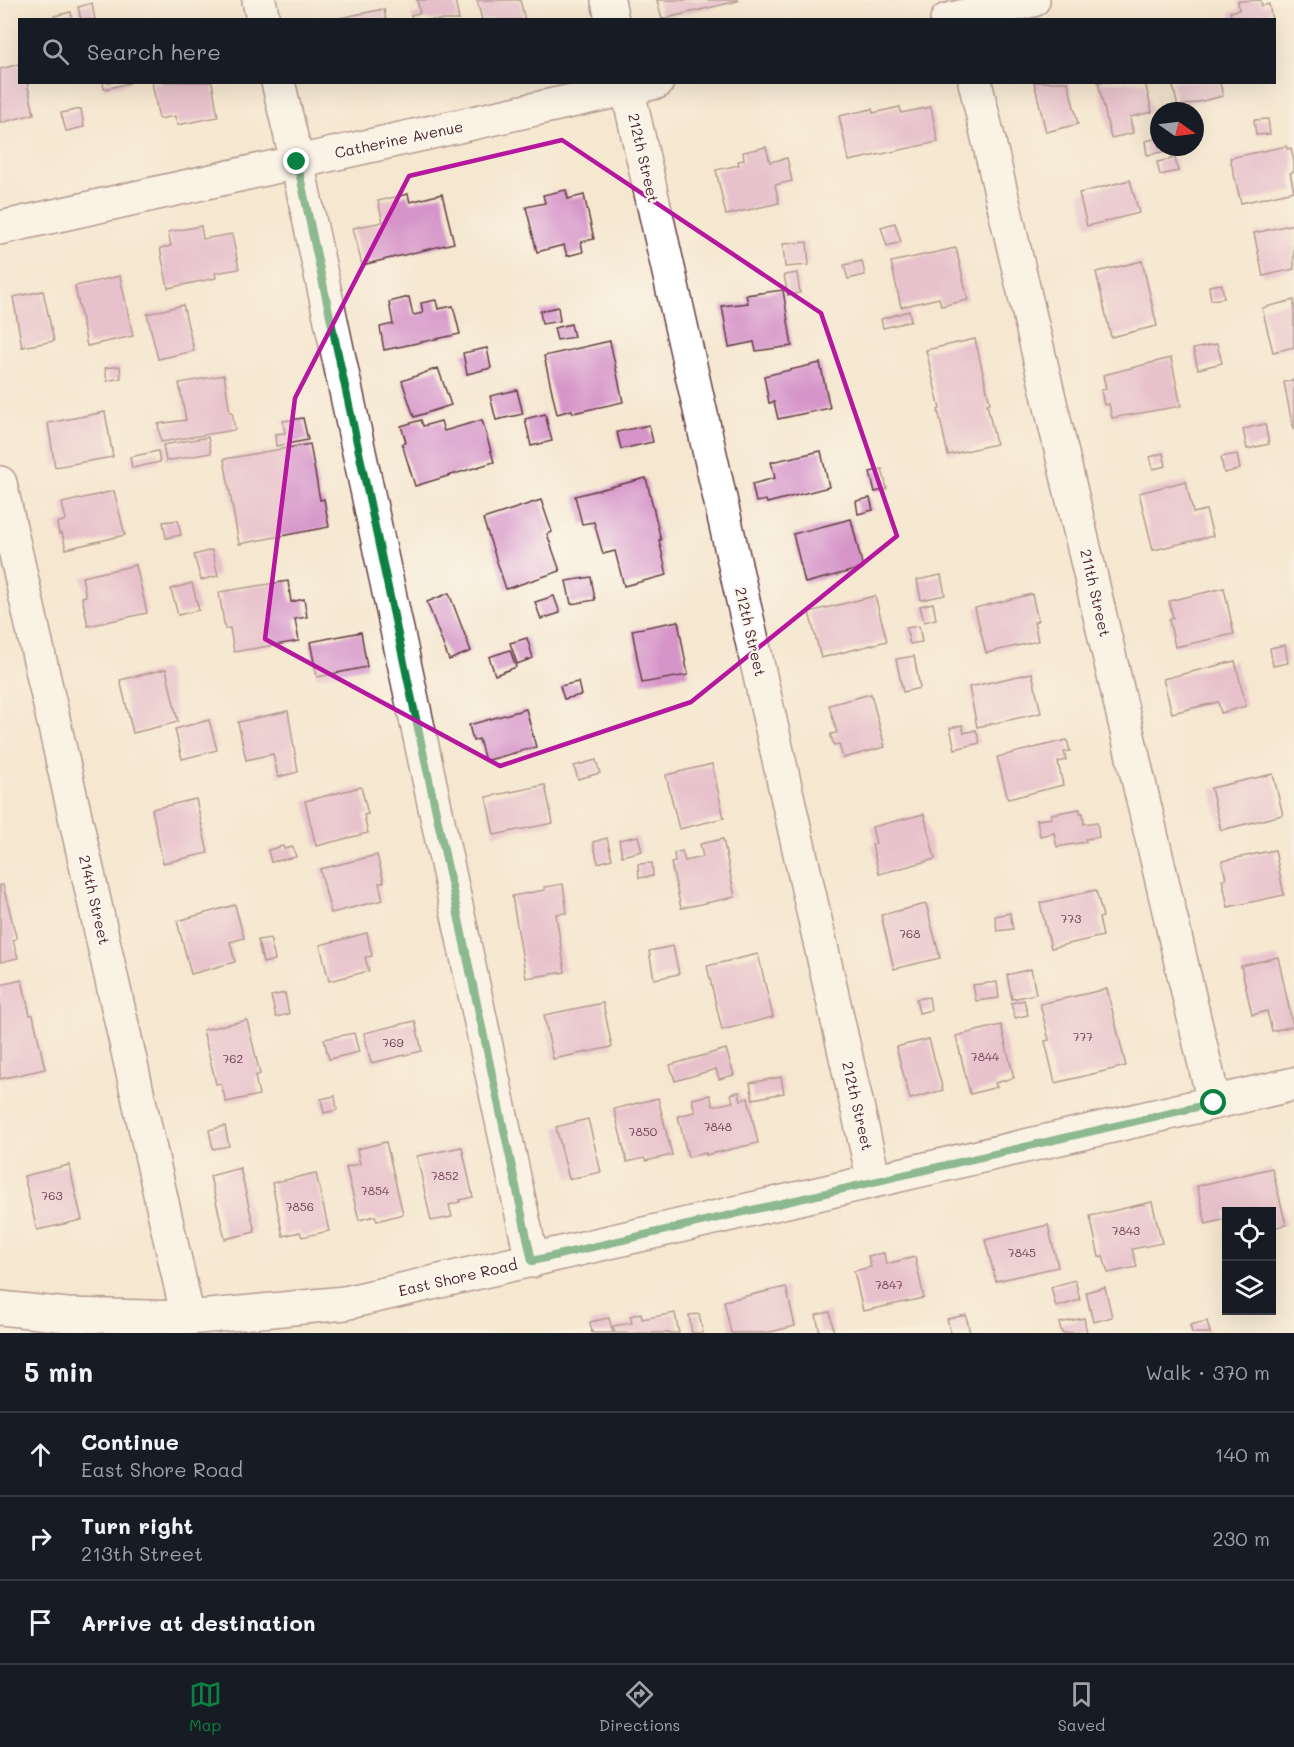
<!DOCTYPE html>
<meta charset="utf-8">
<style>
body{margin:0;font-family:Mali,sans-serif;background:#242831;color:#f1f3f6}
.controls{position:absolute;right:18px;bottom:18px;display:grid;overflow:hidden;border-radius:0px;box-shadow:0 6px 24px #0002}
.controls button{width:54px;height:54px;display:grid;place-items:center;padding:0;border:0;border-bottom:2px solid #363941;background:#171b24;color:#f1f3f6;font:30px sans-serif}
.compass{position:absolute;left:1150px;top:102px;width:54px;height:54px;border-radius:50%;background:#171b24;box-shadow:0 6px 24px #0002;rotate:104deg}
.stop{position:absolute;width:18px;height:18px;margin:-14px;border:4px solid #0b8043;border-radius:50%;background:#fff}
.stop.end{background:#0b8043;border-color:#fff;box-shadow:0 2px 6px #0008}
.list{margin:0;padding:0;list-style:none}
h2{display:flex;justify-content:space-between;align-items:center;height:78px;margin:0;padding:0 24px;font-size:26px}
h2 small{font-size:20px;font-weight:400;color:#9ea1a6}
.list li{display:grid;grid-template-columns:39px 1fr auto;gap:18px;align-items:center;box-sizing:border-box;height:84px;padding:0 24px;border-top:2px solid #363941}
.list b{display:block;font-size:22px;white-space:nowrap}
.list p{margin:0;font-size:20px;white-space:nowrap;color:#9ea1a6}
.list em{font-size:20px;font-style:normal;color:#9ea1a6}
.icon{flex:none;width:33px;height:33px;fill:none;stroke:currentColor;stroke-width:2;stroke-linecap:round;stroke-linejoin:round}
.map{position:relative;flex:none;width:1294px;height:1333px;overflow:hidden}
.search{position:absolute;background:#171b24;box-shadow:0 6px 24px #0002;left:18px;right:18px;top:18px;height:66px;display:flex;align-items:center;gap:15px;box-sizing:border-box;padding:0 21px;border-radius:0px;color:#9ea1a6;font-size:22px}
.sheet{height:330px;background:#171b24}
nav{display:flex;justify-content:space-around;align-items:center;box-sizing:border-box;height:84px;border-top:2px solid #363941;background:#171b24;font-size:16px;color:#9ea1a6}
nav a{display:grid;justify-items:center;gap:3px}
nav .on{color:#0b8043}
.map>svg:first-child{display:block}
</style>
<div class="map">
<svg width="1294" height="1333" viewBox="0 0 1294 1333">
<rect width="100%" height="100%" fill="#fbf7ec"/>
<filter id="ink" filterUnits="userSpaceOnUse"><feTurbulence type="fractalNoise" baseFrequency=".0167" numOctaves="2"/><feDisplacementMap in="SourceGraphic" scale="12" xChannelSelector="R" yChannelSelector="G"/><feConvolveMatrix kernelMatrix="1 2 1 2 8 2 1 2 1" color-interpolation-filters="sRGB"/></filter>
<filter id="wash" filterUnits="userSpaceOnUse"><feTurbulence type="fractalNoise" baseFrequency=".008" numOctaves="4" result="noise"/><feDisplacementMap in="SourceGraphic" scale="24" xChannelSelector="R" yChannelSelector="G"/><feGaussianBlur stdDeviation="1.35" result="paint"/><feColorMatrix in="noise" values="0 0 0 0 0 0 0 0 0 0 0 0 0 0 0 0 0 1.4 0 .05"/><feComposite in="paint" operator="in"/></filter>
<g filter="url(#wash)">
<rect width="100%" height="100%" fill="#f5e7d0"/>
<g id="blocks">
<!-- building -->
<path fill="#d694c9" d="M417,0H455L459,20H412L411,15L420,13Z
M477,0H520L525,20H482Z
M657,0H738V1L662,19Z
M1261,0L1262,6L1269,4L1272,20H1232L1230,12L1239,10L1238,1Z
M92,3L95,20H81L78,7Z
M384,9L386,20H339V18Z
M71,12L72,20H56L54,16Z
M20,64V82H27L34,114L0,123V69Z
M103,82H130V83L104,89Z
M152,82H212L218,117L177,125L175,116L159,119Z
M1034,82H1068L1078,124L1046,132Z
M1098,82H1145L1152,112L1130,117L1133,133L1111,138Z
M1172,82H1220L1223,96L1178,107Z
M900,107L901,113L931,107L938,142L849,161L839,116L872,109L873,113Z
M81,109L84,127L66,131L61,113Z
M1268,119L1270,134L1256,135L1254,120Z
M1159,138V147H1166L1167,151L1147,155L1145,141Z
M1286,146L1287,149L1291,148L1294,162V172L1290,173L1294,191L1241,203L1230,158Z
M766,147L770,162L787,158L792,181L775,185L779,203L726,215L716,170L739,165L738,161L744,160L743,152Z
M1175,158L1178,171L1160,175L1157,162Z
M1130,180L1139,213L1087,226L1079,193Z
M566,190L568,199L584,195L594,239L581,242L583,252L567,256L564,245L537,252L526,207L545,203L543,195Z
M408,194L410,202L442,194L454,243L362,265L353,228L383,222L378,201Z
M895,223L901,242L887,246L881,227Z
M1294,224V269L1263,276L1254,233Z
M201,226L203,239L232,234L239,269L215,273L216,278L168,288L160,248L171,246L168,232Z
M807,242L809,265L785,267L783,244Z
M956,248L968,300L941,306L939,298L901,307L891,262Z
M862,261L865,275L848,279L844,265Z
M1142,261L1157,326L1111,337L1096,272Z
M797,273L800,293L788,295L784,275Z
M120,276L133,336L87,346L75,286Z
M1222,284L1224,298L1211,300L1209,286Z
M783,290L792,346L756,351L754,342L729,347L722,306L748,303L746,295Z
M43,291L54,341L22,347L13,297Z
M409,297L413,315L423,313L421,303L436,300L438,309L453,306L460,334L384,350L380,327L393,324L389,302Z
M1294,300V347L1273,352L1262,308Z
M183,305L194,351L158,359L147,314Z
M558,307L560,321L542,324L540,311Z
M909,311L911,321L883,328L881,319Z
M571,324L574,337L557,340L554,328Z
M975,339L990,403L987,404L996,444L948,455L938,410L940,409L926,350Z
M610,341L623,402L573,413L572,410L557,414L544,356Z
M1217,344L1222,363L1198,369L1193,349Z
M487,348L491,368L467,374L463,353Z
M1171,358L1181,406L1112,418L1109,404L1104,405L1101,390L1106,389L1103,375Z
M820,363L830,408L778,419L774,402L769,403L764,376Z
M120,366L121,378L107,381L105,368Z
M438,368L451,405L414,417L402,381Z
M224,375L230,412H232L235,430L161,442L158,424L186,420L179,383Z
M1294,380V429H1293L1284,382Z
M517,390L523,414L496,420L490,396Z
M105,412L113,457L55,467L48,423Z
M545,414L552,441L531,446L525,419Z
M303,418L308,440L276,446L275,434L285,433L283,421Z
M421,420L423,426L441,421L444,431L482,420L494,462L415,486L402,444L406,442L401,426Z
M1265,424L1269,444L1247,449L1243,429Z
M649,425L653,442L621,449L617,432Z
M208,437L211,453L166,461L163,445Z
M310,444L320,500L324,499L329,527L239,544L224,459Z
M158,451L160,462L132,468L130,457Z
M821,451L829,487L767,503L766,500L756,502L752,484L775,478L771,462Z
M1163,453L1166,466L1153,469L1150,457Z
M1237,454L1240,469L1224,473L1221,457Z
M882,469L887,489L875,492L870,472Z
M646,478L661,540H659L667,575L624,586L615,551L603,554L594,522L582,524L575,496Z
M1186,481L1193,513L1206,510L1213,536L1153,550L1139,493Z
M114,491L125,535L66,549L62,533L59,534L57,523L66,520L62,503Z
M870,498L873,510L858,514L856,501Z
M541,500L552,532L547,534L560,571L506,589L483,519Z
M851,519L863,568L805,583L793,534Z
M178,520L181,535L166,538L163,522Z
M212,550L218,576L201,580L194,555Z
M136,565L147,613L88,626L82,597L86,596L82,577Z
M941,575L945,595L921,600L917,580Z
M591,577L595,600L571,604L566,581Z
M288,581L291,602L304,599L307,617L295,619L299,641L234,652L230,628L225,629L219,592Z
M192,583L199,610L178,615L171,589Z
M1224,588L1234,634L1175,647L1169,619L1173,618L1169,601Z
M449,593L471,651L449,660L427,602Z
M1032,594L1038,621L1034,622L1038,641L986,653L975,608Z
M554,596L560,613L541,619L535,602Z
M875,596L887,641L821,658L809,612Z
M933,603L936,619L924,622L920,606Z
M678,621L688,675L642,683L632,630Z
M919,626L922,642L910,644L906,628Z
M361,632L367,667L317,677L310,642Z
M527,638L533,658L517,664L510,643Z
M1285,645L1288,663L1273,666L1270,648Z
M510,650L516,667L495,675L489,657Z
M914,656L920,688L903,692L896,659Z
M1235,661L1246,706L1221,713L1218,702L1172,713L1163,679Z
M166,669L178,722L133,733L120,680Z
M1032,673L1041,713L977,727L969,687Z
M578,682L581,695L564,699L560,686Z
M871,694L885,747L843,758L839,744L834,745L831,737V734L837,733L829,705Z
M526,709L536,747L485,761L479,739L473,741L469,725Z
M288,711L298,772L278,777L273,754L246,760L238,722Z
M209,720L217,750L182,759L175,729Z
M962,725L964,733L976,730L980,743L955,749L950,728Z
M1067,740L1070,751L1064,752L1066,760L1058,762L1063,785L1008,799L997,757Z
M596,760L600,773L578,779L574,766Z
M712,764L724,818L679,829L666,775Z
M1273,774L1283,815L1221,830L1211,788Z
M545,785L553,823L494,835L486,797Z
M361,787L368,814L364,815L368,833L316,846L305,801Z
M196,799L208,853L163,863L152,809Z
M1080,809V813H1083L1084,824L1097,822L1099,837L1085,839L1086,842L1057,847L1054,833L1040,836L1037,820L1052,818L1051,814Z
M924,814L935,859L879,874L872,845L876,844L872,827Z
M638,836L642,851L622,856L619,840Z
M607,838L612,859L598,863L593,842Z
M723,839L735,897L681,908L671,863L675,862L674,853L682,851L685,861L703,857L700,844Z
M283,846L284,849L293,847L296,857L271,862L268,850Z
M1275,850L1284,895L1228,907L1223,883L1222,880L1226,879L1222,861Z
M377,855L384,882L379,883L383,900L331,913L320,869Z
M652,863L653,876L639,878L638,864Z
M563,884L567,913L556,914L565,972L526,978L512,896L545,890L544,887Z
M0,885H3L16,936V939L13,940L18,958L0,962Z
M1096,890L1103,917L1099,918L1103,936L1051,948L1040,903Z
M926,904L940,958L894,969L881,915Z
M235,905L244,938L230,942L235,962L191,974L177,921Z
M1010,913L1013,929L997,931L995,916Z
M367,933L372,956L365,957L369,971L329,981L320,945Z
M270,938L275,960L263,963L258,940Z
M673,946L679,974L654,979L649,951Z
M758,954L773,1017L722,1030L707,966Z
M1278,957L1293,1026L1272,1031L1267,1011L1252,1015L1241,966Z
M1031,969L1036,994L1012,999L1007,975Z
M22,980L30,1015H33L45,1069L0,1079V985Z
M997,982L999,998L976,1001L973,985Z
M1107,989L1126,1066L1055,1083L1045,1041L1049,1040L1040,1004Z
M285,993L289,1014L276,1017L271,996Z
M929,997L931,1010L919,1013L916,999Z
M1024,1000L1028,1015L1015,1018L1011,1003Z
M603,1003L612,1047L553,1059L544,1015Z
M247,1020L260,1074L255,1076L259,1095L226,1102L221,1083L216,1084L203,1030Z
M415,1021L422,1051L371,1063L364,1033Z
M1001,1025L1014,1078L995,1083L997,1087L970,1094L956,1036Z
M354,1033L359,1052L329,1059L324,1039Z
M929,1039L943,1090L910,1099L896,1047Z
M726,1049L734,1075L719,1079L716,1069L675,1081L670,1065Z
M781,1077L784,1093L753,1099L750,1083Z
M739,1092L741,1100L748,1098L758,1143L706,1155V1153L688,1157L678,1116L695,1112L692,1099L710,1095L713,1106L733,1102L731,1094Z
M335,1096L337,1110L324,1113L321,1099Z
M658,1098L672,1155L646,1161L644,1158L627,1162L614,1109Z
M588,1119L601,1172L569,1179L556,1127Z
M225,1126L229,1146L213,1149L209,1130Z
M386,1142L403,1214L377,1221L375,1216L359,1220L346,1167L360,1164L357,1149Z
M462,1147L473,1197L459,1200L460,1202L449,1205L452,1217L431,1221L417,1156Z
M69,1165L82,1220L37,1230L24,1176Z
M240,1168L255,1232L225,1239L210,1176Z
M1272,1168L1286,1225L1272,1228V1212H1226V1219L1206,1224L1197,1186Z
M316,1173L329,1231L302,1237L300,1232L283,1236L272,1183Z
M1152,1202L1162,1243L1132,1249L1137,1267L1108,1273L1103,1256L1099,1257L1090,1216Z
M1048,1225L1058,1267L996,1281L985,1240Z
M884,1253L886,1264L915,1257L924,1298L863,1311L854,1271L871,1267L868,1256Z
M1075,1280L1080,1300L1056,1307L1051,1287Z
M786,1287L795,1326L766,1333H731L724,1301Z
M1105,1287L1112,1317L1093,1322L1086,1292Z
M830,1312L834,1333H820L816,1315Z
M641,1313L642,1319L675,1313L679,1333H615L613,1326L632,1323L630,1316Z
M699,1314L703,1333H692L689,1315Z
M966,1315L970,1333H951L947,1319Z
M609,1318L613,1333H592L590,1322Z
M1084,1318L1087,1333H1062L1059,1323Z
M1207,1321L1210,1333H1192L1190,1325Z"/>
</g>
</g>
<g filter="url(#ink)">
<use href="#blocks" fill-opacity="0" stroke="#643d44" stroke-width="1.5"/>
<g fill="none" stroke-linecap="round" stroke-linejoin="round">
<defs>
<path id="minor" d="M259,0L263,20
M608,0L612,20
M278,82L297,162L532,1261
M626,82L874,1181
M975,82L1214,1103
M0,483L188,1318
M0,1308L67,1315L188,1318L345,1303L1294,1084"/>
<path id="tertiary" d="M947,20L1033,0
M0,228L657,82"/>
</defs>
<!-- minor casing -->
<use href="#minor" stroke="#643d44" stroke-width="36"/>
<!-- tertiary casing -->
<use href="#tertiary" stroke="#643d44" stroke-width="36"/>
<!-- minor -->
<use href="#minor" stroke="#fff" stroke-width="33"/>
<!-- tertiary -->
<use href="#tertiary" stroke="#fff" stroke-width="33"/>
</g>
</g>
<g fill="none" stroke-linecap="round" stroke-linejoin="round" filter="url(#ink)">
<!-- route -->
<path stroke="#0b8043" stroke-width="8" d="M297,162L532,1261L1214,1103"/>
</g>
<!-- marked area -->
<path d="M0 0H1294V1333H0ZM562,140L821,313L897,536L691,702L500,766L265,639L295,398L409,176Z" fill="#f5e7d0" fill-opacity=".55" fill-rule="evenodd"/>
<path fill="none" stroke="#b5179e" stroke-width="4.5" stroke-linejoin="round" d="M562,140L821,313L897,536L691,702L500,766L265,639L295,398L409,176Z"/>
<g text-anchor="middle" stroke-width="4.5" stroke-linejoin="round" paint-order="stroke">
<!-- number labels -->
<g font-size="12" fill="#6d3c52">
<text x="1071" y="923">773</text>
<text x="910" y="938">768</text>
<text x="1083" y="1041">777</text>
<text x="393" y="1047">769</text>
<text x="985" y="1061">7844</text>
<text x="233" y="1063">762</text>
<text x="718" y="1131">7848</text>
<text x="643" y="1136">7850</text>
<text x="445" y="1180">7852</text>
<text x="375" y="1195">7854</text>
<text x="52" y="1200">763</text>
<text x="300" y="1211">7856</text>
<text x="1126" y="1235">7843</text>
<text x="1022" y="1257">7845</text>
<text x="889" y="1289">7847</text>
</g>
<!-- street labels -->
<g font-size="15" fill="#4a1f2b" stroke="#fbf7ec">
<text transform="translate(399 140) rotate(-12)" y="5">Catherine Avenue</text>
<text transform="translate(643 158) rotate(77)" y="5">212th Street</text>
<text transform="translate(1095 593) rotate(77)" y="5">211th Street</text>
<text transform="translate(750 632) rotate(77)" y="5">212th Street</text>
<text transform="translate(94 900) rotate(77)" y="5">214th Street</text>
<text transform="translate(857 1106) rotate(77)" y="5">212th Street</text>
<text transform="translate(458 1278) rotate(-13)" y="5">East Shore Road</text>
</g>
</g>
</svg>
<div class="controls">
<button><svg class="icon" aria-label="locate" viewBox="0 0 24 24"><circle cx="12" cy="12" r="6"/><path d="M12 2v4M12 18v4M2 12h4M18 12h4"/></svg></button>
<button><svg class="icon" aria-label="layers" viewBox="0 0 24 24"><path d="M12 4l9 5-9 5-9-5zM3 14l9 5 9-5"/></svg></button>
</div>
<svg class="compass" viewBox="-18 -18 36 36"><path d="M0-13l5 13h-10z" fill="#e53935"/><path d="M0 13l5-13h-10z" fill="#9ea1a6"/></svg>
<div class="stop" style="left:1214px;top:1103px"></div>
<div class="stop end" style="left:297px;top:162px"></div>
<div class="search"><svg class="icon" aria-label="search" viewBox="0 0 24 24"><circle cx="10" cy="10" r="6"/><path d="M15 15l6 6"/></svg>Search here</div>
</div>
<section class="sheet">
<h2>5 min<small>Walk · 370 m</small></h2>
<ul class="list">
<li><svg class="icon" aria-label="ahead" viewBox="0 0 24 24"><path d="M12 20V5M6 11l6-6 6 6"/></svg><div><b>Continue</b><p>East Shore Road</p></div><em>140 m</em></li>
<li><svg class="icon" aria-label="right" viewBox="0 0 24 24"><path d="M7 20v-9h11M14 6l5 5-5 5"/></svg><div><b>Turn right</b><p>213th Street</p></div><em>230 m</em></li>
<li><svg class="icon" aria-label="arrive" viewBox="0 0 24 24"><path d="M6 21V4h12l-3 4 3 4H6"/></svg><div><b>Arrive at destination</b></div></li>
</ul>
</section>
<nav>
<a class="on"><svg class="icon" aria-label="map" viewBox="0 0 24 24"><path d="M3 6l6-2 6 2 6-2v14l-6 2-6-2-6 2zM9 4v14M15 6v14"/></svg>Map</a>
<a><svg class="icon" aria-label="directions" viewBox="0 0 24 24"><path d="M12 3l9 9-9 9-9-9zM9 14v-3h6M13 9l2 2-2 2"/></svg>Directions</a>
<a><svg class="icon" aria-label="saved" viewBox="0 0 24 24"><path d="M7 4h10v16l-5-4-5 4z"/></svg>Saved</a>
</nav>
